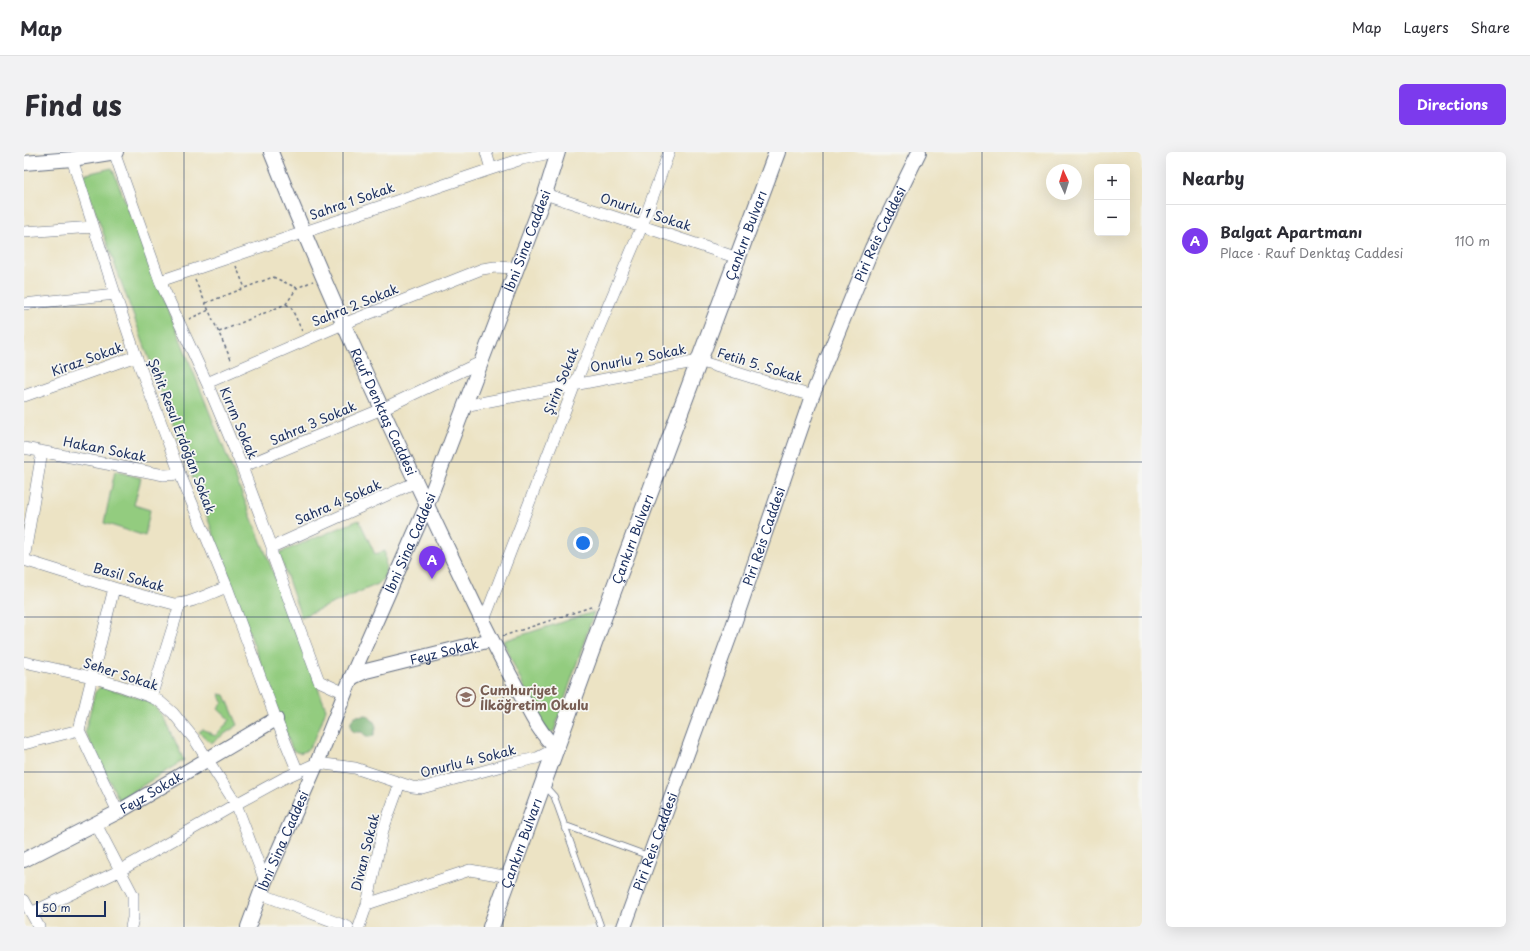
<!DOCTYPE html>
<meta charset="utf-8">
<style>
body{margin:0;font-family:"Playpen Sans",sans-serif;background:#f2f2f3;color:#2b2b33}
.controls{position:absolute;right:12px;top:12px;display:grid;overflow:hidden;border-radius:6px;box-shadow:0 4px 16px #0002}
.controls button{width:36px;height:36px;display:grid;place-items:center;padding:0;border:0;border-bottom:1px solid #e1e1e2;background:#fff;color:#2b2b33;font:20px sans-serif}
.compass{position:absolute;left:1022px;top:12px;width:36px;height:36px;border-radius:50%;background:#fff;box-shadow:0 4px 16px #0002;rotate:356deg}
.scale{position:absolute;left:12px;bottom:10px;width:70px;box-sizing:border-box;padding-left:4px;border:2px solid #1b2f5e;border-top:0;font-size:11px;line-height:14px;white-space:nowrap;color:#1b2f5e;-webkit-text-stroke:3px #f6f6f2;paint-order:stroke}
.you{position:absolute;left:559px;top:391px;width:14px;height:14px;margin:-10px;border:3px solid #fff;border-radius:50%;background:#1a73e8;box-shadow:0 0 0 6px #1a73e833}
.badge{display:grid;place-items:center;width:26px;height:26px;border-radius:50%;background:#7c3aed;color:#fff;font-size:13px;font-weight:700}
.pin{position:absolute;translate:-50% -33px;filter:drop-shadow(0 1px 2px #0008)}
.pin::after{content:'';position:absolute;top:21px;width:14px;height:12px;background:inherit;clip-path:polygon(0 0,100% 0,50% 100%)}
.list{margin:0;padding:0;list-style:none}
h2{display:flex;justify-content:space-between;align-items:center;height:52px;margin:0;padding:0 16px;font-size:17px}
h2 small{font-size:13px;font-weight:400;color:#7c7c81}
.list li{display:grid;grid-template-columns:26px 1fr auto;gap:12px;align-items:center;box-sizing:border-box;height:72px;padding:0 16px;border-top:1px solid #e1e1e2}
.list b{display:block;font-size:15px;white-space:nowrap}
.list p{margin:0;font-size:13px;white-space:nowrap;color:#7c7c81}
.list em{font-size:13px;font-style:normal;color:#7c7c81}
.map{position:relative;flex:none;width:1118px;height:775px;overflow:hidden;border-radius:6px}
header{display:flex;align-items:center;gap:24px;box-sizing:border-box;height:56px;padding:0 20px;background:#fff;border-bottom:1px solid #e1e1e2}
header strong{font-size:19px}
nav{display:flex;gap:22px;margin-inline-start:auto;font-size:14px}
.intro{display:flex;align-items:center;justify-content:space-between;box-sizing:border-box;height:96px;padding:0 24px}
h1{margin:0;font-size:28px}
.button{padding:10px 18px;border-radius:6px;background:#7c3aed;color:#fff;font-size:14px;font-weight:700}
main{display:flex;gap:24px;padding:0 24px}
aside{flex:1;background:#fff;border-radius:6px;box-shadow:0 4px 16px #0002}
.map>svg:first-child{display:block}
</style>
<header>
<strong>Map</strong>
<nav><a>Map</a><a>Layers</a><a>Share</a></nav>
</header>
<div class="intro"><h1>Find us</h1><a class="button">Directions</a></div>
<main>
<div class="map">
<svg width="1118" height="775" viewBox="0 0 1118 775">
<rect width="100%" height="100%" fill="#f6f6f2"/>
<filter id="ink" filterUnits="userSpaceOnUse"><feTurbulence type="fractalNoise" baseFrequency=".025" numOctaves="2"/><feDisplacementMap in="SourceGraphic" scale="8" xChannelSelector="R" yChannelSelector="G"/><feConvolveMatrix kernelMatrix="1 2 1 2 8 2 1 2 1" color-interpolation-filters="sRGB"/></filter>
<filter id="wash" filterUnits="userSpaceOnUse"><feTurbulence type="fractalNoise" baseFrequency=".012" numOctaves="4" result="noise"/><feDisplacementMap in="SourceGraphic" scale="16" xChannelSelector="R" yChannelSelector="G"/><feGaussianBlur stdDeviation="0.9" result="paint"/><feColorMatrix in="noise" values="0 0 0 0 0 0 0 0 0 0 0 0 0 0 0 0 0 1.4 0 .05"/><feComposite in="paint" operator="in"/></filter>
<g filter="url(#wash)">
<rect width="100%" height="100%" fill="#ece3c4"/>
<!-- green -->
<path fill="#93cc7f" stroke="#577e6e" d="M88,16L248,417L302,557C298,568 286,614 268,597L58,23Z
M91,319L117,326L110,353L126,358L121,384L80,371Z
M335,368L351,402L361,399C361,413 365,423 354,432L277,465L255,401Z
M570,460L530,579L526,581L520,580L479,489Z
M78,535C90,539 116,544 125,550C141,560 151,591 160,608L95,648L61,580L71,540L75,536Z
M195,542L201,543L214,573L187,591L175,580L179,577L191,584L206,568L194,557L199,550Z"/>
<!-- forest -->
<path fill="#76b06e" stroke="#487066" d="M343,563C351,570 355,574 349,584C345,586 341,584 338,580H330L327,577V569L331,564Z"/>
</g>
<g filter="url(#ink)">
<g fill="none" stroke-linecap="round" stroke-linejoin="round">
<defs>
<path id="service" d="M520,633L530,644L577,775
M540,673L625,704"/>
<path id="minor" d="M90,0L136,129L183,231L218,315L248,395V402L295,529L321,541
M462,0L467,17
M48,7L91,142L112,204L156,322L203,435L252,567L274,620
M521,42L714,106
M0,80L69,75
M136,129L467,17L498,7L531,0
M0,152L91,142
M183,231L319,172L458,117L471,115L492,116
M0,244L112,204
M440,254L675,209L788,244
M0,296L140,323L156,322
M218,315L358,257L457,210
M248,395L392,330
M0,407L18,300
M0,408L90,436L150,452C167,452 186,441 203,435
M90,436L55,578L94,660
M459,471L551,232L618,74L645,0
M0,510L68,525L100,535L127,545L135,549L149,561L171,588L212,652L241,729
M127,545L156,452
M0,592L55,578
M72,672L109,743V766L107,775
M237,742L324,775
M0,748L15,775
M343,752L446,718L485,725
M7,761L97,718L212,652L258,627L293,611L331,616L388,635L398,636L485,612L513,606L532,596
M335,775L343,752L359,678L376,631"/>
<g id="tertiary">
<path id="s1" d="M247,0C305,146 372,289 440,431C457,467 475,503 494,538C505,558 514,580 532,596"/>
<path d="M0,11L48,7L92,0"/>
<path id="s2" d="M327,526L342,519L467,488"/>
<path id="s3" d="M0,708L94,660L252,567"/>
<path id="s4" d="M224,775L241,729L293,611L327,526L403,353L521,42L534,0"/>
<path id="s5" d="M600,775L705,486L788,244L848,96L895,0"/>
</g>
<g id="secondary">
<path id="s6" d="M467,775L585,450L753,0"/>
</g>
</defs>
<!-- service casing -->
<use href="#service" stroke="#646e82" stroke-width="7"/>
<!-- minor casing -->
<use href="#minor" stroke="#646e82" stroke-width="12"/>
<!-- tertiary casing -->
<use href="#tertiary" stroke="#646e82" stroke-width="16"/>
<!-- secondary casing -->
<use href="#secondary" stroke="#646e82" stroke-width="18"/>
<!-- path -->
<path stroke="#646e82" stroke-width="1.5" stroke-dasharray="3 3" stroke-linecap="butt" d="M212,114L221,136
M171,128L208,210
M182,151L249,125L273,136
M262,152L267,155L278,179
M165,167L185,158
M195,180L262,152L273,136L289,129
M479,484L570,454"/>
<!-- service -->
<use href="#service" stroke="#fff" stroke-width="5.5"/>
<!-- minor -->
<use href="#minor" stroke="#fff" stroke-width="11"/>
<!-- tertiary -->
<use href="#tertiary" stroke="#fff" stroke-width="14"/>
<!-- secondary -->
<use href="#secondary" stroke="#fff" stroke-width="16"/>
</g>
</g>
<!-- grid -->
<path fill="none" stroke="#1b2f5e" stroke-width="1" stroke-opacity="0.55" d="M160,0V775M319,0V775M479,0V775M639,0V775M799,0V775M958,0V775M0,155H1118M0,310H1118M0,465H1118M0,620H1118"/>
<!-- icons -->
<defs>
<symbol id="school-ring" viewBox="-11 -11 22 22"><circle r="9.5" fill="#f6f6f2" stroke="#8d6e63" stroke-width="1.5"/><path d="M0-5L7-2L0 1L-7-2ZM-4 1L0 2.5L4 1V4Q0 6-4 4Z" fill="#8d6e63"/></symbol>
</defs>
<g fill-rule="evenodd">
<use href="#school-ring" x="431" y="534" width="22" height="22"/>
</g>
<g text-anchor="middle" stroke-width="3.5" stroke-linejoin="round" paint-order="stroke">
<!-- street labels -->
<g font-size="13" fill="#1b2f5e" stroke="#f6f6f2">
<text transform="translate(328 49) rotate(-19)" y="5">Sahra 1 Sokak</text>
<text transform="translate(622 60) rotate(18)" y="5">Onurlu 1 Sokak</text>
<text dy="5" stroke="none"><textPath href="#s5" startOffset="739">Piri Reis Caddesi</textPath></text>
<text dy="5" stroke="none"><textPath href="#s6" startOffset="737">Çankırı Bulvarı</textPath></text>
<text dy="5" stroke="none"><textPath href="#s4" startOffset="741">İbni Sina Caddesi</textPath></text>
<text transform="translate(331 153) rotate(-22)" y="5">Sahra 2 Sokak</text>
<text transform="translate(614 206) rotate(-11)" y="5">Onurlu 2 Sokak</text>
<text transform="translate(63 207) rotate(-20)" y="5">Kiraz Sokak</text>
<text transform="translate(736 213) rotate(17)" y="5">Fetih 5. Sokak</text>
<text transform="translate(537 229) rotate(-68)" y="5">Şirin Sokak</text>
<text dy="5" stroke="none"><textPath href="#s1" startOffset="283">Rauf Denktaş Caddesi</textPath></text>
<text transform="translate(215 271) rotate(67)" y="5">Kırım Sokak</text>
<text transform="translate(289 271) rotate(-23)" y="5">Sahra 3 Sokak</text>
<text transform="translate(158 284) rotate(69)" y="5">Şehit Resul Erdoğan Sokak</text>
<text transform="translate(81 297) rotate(11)" y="5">Hakan Sokak</text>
<text transform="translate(314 350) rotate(-24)" y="5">Sahra 4 Sokak</text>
<text dy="5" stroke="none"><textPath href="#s5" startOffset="415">Piri Reis Caddesi</textPath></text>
<text dy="5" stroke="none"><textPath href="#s6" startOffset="413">Çankırı Bulvarı</textPath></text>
<text dy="5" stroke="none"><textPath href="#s4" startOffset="417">İbni Sina Caddesi</textPath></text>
<text transform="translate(105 425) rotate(16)" y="5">Basil Sokak</text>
<text dy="5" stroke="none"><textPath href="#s2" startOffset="97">Feyz Sokak</textPath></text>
<text transform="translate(97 522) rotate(18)" y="5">Seher Sokak</text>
<text transform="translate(444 609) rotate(-14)" y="5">Onurlu 4 Sokak</text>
<text dy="5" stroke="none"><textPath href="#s3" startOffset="144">Feyz Sokak</textPath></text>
<text dy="5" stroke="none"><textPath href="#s4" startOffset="93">İbni Sina Caddesi</textPath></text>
<text dy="5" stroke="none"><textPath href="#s5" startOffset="91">Piri Reis Caddesi</textPath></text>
<text dy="5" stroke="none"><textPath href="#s6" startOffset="89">Çankırı Bulvarı</textPath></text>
<text transform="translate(341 700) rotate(-76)" y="5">Divan Sokak</text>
</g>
<!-- education labels -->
<g font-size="13" font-weight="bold" fill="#785e54" stroke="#f6f6f2" text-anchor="start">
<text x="456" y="543">Cumhuriyet<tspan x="456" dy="15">İlköğretim Okulu</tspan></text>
</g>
</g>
</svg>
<div class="controls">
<button>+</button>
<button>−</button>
</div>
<svg class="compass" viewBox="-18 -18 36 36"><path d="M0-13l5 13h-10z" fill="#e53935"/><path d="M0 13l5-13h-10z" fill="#7c7c81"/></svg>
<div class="scale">50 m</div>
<div class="you"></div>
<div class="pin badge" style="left:408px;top:427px">A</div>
</div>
<aside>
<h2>Nearby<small></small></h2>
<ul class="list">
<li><span class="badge">A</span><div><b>Balgat Apartmanı</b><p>Place · Rauf Denktaş Caddesi</p></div><em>110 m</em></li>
</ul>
</aside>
</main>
